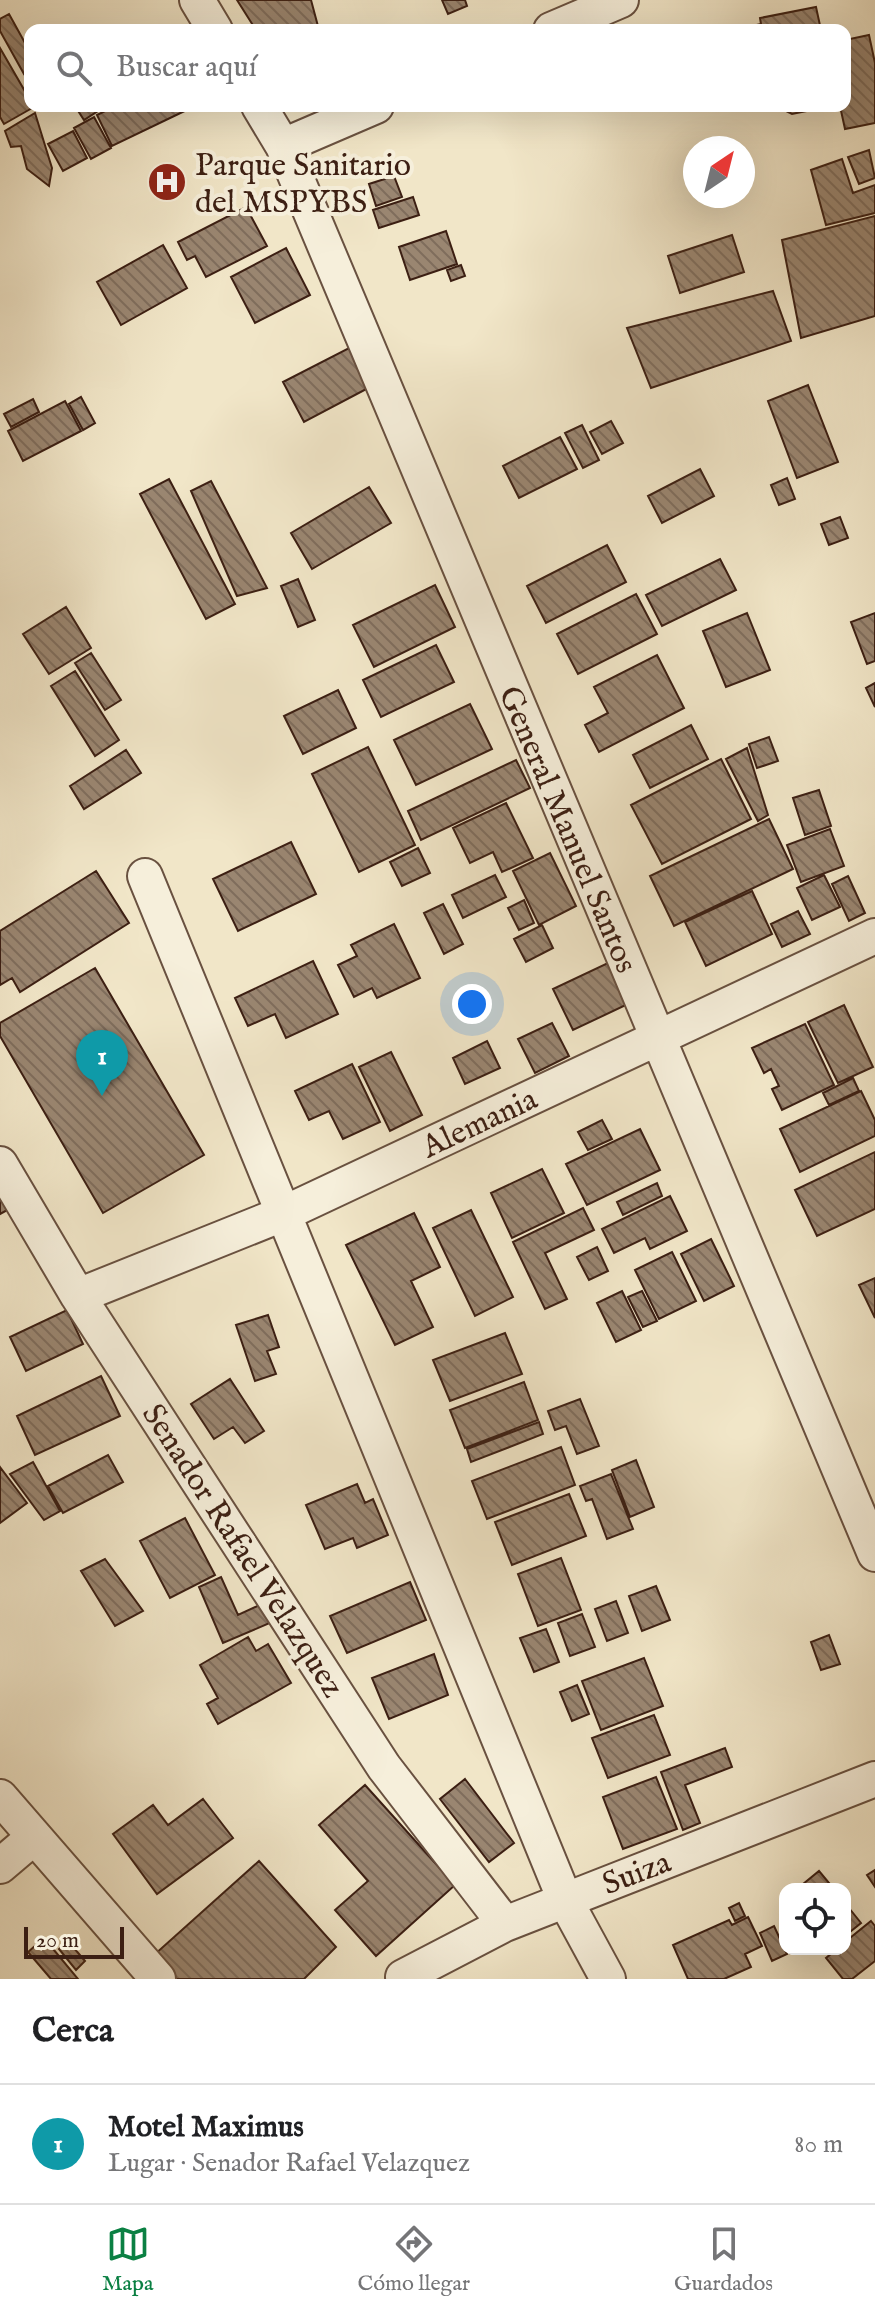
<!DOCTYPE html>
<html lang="es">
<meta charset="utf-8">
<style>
body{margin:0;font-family:"IM FELL English",serif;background:#f6f6f6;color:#202124}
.controls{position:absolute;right:24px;bottom:24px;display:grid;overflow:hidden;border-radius:16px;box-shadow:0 8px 32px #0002}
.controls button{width:72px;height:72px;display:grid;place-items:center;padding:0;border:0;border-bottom:2px solid #e0e0e0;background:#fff;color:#202124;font:40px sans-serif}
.compass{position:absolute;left:683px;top:136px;width:72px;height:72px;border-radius:50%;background:#fff;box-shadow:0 8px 32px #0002;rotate:35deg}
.scale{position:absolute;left:24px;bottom:20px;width:100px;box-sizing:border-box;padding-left:8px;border:4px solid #3c1f13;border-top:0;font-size:22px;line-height:28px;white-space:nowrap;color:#3c1f13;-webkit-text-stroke:6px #f6efdb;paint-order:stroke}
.you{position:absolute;left:472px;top:1004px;width:28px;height:28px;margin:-20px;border:6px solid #fff;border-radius:50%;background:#1a73e8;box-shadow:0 0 0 12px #1a73e833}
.badge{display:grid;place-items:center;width:52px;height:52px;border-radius:50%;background:#0b8043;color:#fff;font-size:26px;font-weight:700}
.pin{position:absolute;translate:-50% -66px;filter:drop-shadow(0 2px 4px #0008)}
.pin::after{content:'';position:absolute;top:42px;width:28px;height:24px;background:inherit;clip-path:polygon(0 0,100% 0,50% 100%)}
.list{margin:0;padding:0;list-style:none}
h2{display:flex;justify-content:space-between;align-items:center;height:104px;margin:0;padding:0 32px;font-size:34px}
h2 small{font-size:26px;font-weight:400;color:#757577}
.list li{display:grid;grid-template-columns:52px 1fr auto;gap:24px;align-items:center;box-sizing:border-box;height:120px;padding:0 32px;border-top:2px solid #e0e0e0}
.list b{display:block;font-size:30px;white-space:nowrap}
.list p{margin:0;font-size:26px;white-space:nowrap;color:#757577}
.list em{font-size:26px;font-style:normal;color:#757577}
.icon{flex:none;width:44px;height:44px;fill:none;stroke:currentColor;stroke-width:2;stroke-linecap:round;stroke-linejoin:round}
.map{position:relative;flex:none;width:875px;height:1979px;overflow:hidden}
.search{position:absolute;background:#fff;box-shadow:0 8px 32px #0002;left:24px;right:24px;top:24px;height:88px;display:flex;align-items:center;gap:20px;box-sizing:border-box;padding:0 28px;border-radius:16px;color:#757577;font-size:30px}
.sheet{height:224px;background:#fff}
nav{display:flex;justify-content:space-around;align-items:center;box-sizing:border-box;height:112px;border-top:2px solid #e0e0e0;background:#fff;font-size:22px;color:#757577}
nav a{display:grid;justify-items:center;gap:4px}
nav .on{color:#0b8043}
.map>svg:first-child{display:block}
</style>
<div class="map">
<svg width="875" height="1979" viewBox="0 0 875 1979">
<defs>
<pattern id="building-back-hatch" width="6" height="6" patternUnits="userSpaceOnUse" patternTransform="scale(2)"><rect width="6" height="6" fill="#9a8671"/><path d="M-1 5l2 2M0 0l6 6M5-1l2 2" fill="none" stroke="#7f6d5c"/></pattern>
</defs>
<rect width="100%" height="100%" fill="#f1e6c8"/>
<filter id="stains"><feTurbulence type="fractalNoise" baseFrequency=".0025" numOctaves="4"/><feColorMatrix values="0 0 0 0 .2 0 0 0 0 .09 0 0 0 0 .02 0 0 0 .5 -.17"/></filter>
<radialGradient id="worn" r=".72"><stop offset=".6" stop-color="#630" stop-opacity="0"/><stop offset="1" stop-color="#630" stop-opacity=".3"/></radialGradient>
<!-- building -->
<path fill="url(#building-back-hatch)" stroke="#3c1f13" stroke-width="2" d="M237,0H311L319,30H256Z
M442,0H465L467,6L448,14Z
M816,7L821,30H734L761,24L760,18Z
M9,14L30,52V70L24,74L0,31V19Z
M869,35L875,63V123L845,129L840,106H845V40Z
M0,48L34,107L4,124L0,117Z
M75,106H103L104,107L84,120Z
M115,106H195L112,146L97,115Z
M776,106H832L792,114Z
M35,113L52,168L49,186L27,169L21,146L11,147L5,131Z
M94,117L111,148L91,159L74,128Z
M73,131L87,158L63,171L48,144Z
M869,150L875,178L859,184L848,157Z
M842,159L853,193L875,185V213L826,225L811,170Z
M394,176L402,197L376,206L369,184Z
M413,197L419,215L379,228L373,210Z
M246,207L267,246L206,277L195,256L187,260L178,242Z
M875,216V316L801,338L782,240Z
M446,231L457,264L410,280L399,247Z
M732,235L744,272L680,293L668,256Z
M163,245L187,288L121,325L97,282Z
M286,248L310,295L255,323L231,277Z
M461,265L465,276L451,281L447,270Z
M773,291L791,341L651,388L627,328Z
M351,347L372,386L304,422L283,382Z
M808,385L838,462L797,478L768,401Z
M81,397L95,423L83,430L69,404Z
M33,399L39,412L11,427L4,414Z
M65,401L81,431L23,461L8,431Z
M611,421L623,443L602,454L590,432Z
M582,425L599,460L583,468L565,433Z
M560,437L577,469L519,498L503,466Z
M700,469L714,496L662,523L648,496Z
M787,478L795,499L779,505L771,485Z
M169,479L235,604L206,619L140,494Z
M211,481L267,588L237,596L191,491Z
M369,487L391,523L312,569L291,533Z
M840,517L848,538L829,545L821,524Z
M607,545L626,582L546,623L527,586Z
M720,559L736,590L662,626L646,595Z
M298,579L315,620L298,627L281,586Z
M435,585L455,627L374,667L353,625Z
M636,594L657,634L578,674L557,634Z
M66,607L91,648L49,674L23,634Z
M747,613L770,670L726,687L703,631Z
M875,613V661L867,664L851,622Z
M436,645L454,682L381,717L363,680Z
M91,653L121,700L105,710L75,663Z
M657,655L684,708L599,752L585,725L608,713L594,687Z
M75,671L119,740L95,756L51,686Z
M875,683V707L866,688Z
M338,690L356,728L303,754L284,716Z
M470,704L492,749L416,785L394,740Z
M691,725L708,759L650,788L633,755Z
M769,737L778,761L757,768L749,744Z
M368,747L415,845L359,872L312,774Z
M747,748L768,815L758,821L726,759Z
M126,750L141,773L84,809L70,786Z
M721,759L751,819L662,864L631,805Z
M516,760L530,788L421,840L408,811Z
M819,790L831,826L805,835L793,798Z
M506,803L533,858L502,872L493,852L470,863L453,828Z
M769,819L793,869L674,926L650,876Z
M830,829L844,866L801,882L787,845Z
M291,842L316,894L238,931L213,879Z
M418,848L430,873L402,886L390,862Z
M550,853L576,906L539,925L513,871Z
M96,871L129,923L20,992L12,978L0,985V931Z
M495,875L506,897L463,918L452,895Z
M824,875L840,907L812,920L797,888Z
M848,876L865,913L849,921L832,884Z
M752,891L772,934L706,966L685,922Z
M524,900L534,923L519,930L508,908Z
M443,904L463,944L444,954L424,913Z
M798,911L810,934L782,947L771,924Z
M394,924L420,978L377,998L372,988L354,997L338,965L357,956L351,945Z
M542,925L553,948L526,962L514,939Z
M313,961L338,1014L286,1038L275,1014L248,1026L235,998Z
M610,962L630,1003L573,1030L553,989Z
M95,968L204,1155L103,1213L0,1036V1023Z
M844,1005L873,1067L838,1083L808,1022Z
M552,1023L569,1056L535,1073L518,1039Z
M805,1024L834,1085L782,1110L772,1089L779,1086L771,1069L764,1073L752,1048Z
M487,1041L500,1068L465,1084L453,1058Z
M391,1052L422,1115L390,1131L359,1067Z
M352,1064L380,1122L343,1139L329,1111L309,1120L295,1091Z
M853,1078L859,1091L829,1105L823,1093Z
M861,1091L875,1120V1136L800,1172L780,1129Z
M602,1120L612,1139L588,1150L578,1132Z
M640,1129L660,1170L587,1205L566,1164Z
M875,1152V1209L817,1236L795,1190Z
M542,1169L564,1213L512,1238L491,1193Z
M0,1177L11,1208L0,1214Z
M657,1183L662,1196L623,1215L617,1202Z
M670,1196L687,1231L650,1249L645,1238L614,1253L602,1229Z
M583,1208L594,1230L545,1253L567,1299L545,1309L513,1242Z
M471,1210L513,1297L475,1316L433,1228Z
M414,1213L440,1267L411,1281L433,1327L395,1345L346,1245Z
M711,1239L734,1286L704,1301L681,1254Z
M597,1247L608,1271L589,1280L577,1257Z
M672,1252L696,1301L659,1319L635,1270Z
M875,1278V1318L859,1285Z
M622,1291L641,1330L616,1342L597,1303Z
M642,1291L657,1321L643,1327L628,1297Z
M67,1310L83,1344L26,1371L10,1337Z
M268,1315L279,1347L267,1351L276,1374L255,1381L236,1325Z
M505,1333L522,1374L450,1401L433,1360Z
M101,1376L120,1416L35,1455L17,1416Z
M230,1379L264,1431L245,1443L233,1427L214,1439L191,1404Z
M524,1382L538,1420L465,1448L450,1410Z
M580,1399L599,1446L577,1454L566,1426L555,1430L548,1411Z
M539,1422L543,1434L471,1462L467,1449Z
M561,1447L575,1485L487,1519L472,1481Z
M108,1455L123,1482L63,1513L48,1486Z
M636,1460L654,1507L630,1517L612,1470Z
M33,1462L60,1511L44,1520L10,1474Z
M0,1467L27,1503L0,1523Z
M611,1474L633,1529L607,1539L592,1499L586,1501L580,1486Z
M357,1484L365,1503L373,1499L388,1535L357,1548L353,1538L325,1549L306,1505Z
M569,1494L586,1536L512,1565L495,1522Z
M185,1518L215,1575L170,1598L140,1541Z
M561,1558L581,1610L538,1626L518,1574Z
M105,1559L143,1611L115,1626L81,1571Z
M221,1577L238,1615L264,1603L272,1622L223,1643L199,1587Z
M410,1582L426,1620L347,1653L330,1616Z
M656,1586L670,1620L642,1631L629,1596Z
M616,1601L628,1633L607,1641L595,1609Z
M582,1614L595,1647L570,1656L558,1623Z
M546,1629L559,1662L534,1672L520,1638Z
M829,1635L840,1664L821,1670L811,1642Z
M248,1637L256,1651L268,1644L291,1683L218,1724L207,1704L218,1698L200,1665Z
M434,1654L448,1695L389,1719L372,1678Z
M644,1658L663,1706L601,1730L582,1681Z
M577,1685L589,1714L572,1721L560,1692Z
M654,1715L670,1755L608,1778L592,1738Z
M725,1748L732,1767L685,1785L700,1823L683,1830L661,1772Z
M656,1777L677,1829L623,1849L603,1797Z
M465,1779L514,1843L489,1862L440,1799Z
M365,1785L455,1885L376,1956L335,1910L368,1881L319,1825Z
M203,1799L233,1838L157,1894L113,1834L153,1805L168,1825Z
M259,1861L336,1947L304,1979H176L154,1955Z
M875,1870V1887L867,1875Z
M819,1871L834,1889H797Z
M739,1903L745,1916L735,1921L729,1908Z
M845,1903L861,1923L845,1936Z
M748,1917L762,1946L745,1954L751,1967L724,1979H688L673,1945L729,1920L732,1925Z
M871,1921L875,1926V1961L852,1979H843L826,1958L837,1949H845V1942Z
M774,1926L787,1954L772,1961L760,1933Z
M44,1938L78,1979H51L28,1952Z
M68,1941L85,1961L76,1970L59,1949Z"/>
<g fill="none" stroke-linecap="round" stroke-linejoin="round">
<defs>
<path id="minor" d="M197,0L215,30
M551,30L621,0
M259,106L283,146L875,1554
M283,146L376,106
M145,876L565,1900L608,1979
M0,1164L78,1296L384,1767L505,1924
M78,1296L285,1213L875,936
M0,1797L158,1979
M0,1866L33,1838
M403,1977L505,1924L875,1779"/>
</defs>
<!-- minor casing -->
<use href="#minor" stroke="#695140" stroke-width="38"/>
<!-- minor -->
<use href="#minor" stroke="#f6efdb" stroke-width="34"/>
</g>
<!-- icons -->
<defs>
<symbol id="hospital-disc" viewBox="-11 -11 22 22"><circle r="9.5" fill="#8f2418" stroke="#f6efdb"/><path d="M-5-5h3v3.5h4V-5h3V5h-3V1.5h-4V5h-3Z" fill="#fff"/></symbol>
</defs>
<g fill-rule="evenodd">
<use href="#hospital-disc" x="145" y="160" width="44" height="44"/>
</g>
<g text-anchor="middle" stroke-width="8" stroke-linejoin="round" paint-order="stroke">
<!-- poi labels -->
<g font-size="32" fill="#3c1f13" stroke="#f6efdb" text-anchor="start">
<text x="195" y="175">Parque Sanitario<tspan x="195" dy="37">del MSPYBS</tspan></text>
</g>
<!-- street labels -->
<g font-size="32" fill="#3c1f13" stroke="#f6efdb">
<text transform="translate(569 829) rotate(67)" y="11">General Manuel Santos</text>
<text transform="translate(479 1122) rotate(-25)" y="11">Alemania</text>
<text transform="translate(244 1550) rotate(57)" y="11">Senador Rafael Velazquez</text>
<text transform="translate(636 1872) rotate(-21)" y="11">Suiza</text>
</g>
</g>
<rect width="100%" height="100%" filter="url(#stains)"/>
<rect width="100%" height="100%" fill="url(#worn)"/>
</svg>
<div class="controls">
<button><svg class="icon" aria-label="locate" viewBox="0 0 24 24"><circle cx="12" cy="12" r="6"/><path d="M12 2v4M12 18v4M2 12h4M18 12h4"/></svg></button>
</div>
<svg class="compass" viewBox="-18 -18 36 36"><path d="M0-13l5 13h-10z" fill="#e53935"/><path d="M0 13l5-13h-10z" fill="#757577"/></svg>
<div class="scale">20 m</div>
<div class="you"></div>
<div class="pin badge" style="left:102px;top:1096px;background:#0f9aa8">1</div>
<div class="search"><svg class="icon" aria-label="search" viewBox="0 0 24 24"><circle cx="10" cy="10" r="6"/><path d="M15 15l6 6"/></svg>Buscar aquí</div>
</div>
<section class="sheet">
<h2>Cerca<small></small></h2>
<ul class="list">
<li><span class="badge" style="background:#0f9aa8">1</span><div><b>Motel Maximus</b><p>Lugar · Senador Rafael Velazquez</p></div><em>80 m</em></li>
</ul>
</section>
<nav>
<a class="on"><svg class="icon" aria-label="map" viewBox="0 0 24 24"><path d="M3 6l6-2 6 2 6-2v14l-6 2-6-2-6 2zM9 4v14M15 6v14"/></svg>Mapa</a>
<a><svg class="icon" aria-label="directions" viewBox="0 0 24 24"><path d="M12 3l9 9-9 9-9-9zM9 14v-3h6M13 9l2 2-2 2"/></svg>Cómo llegar</a>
<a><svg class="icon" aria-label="saved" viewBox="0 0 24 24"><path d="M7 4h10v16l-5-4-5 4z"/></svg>Guardados</a>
</nav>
